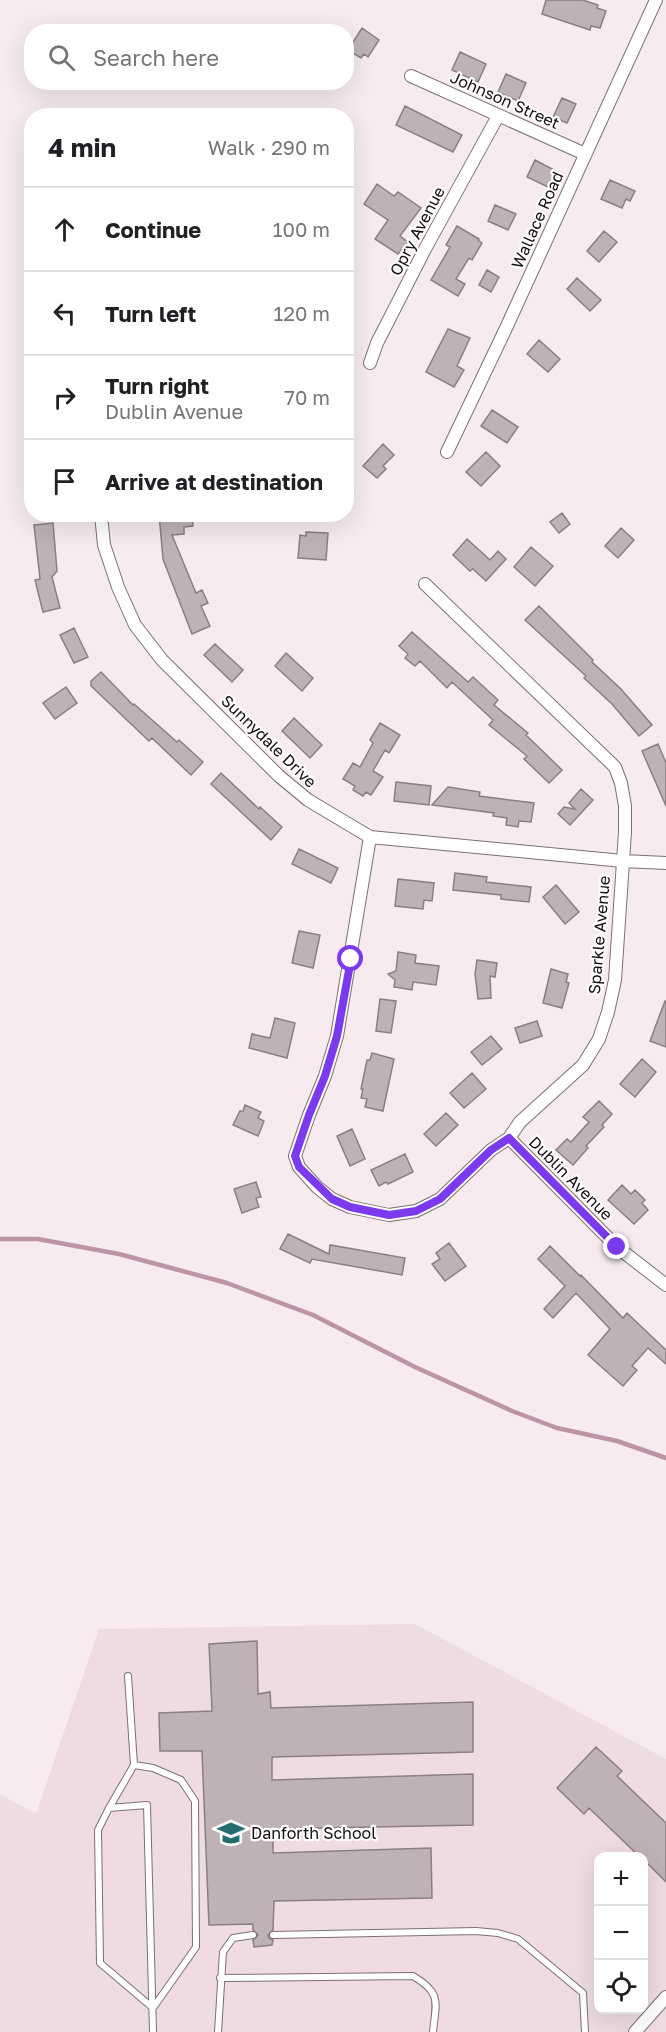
<!DOCTYPE html>
<meta charset="utf-8">
<style>
body{margin:0;font-family:"Golos Text",sans-serif;background:#f6f6f6;color:#202124}
.controls{position:absolute;right:18px;bottom:18px;display:grid;overflow:hidden;border-radius:12px;box-shadow:0 6px 24px #0002}
.controls button{width:54px;height:54px;display:grid;place-items:center;padding:0;border:0;border-bottom:2px solid #e0e0e0;background:#fff;color:#202124;font:30px sans-serif}
.stop{position:absolute;width:18px;height:18px;margin:-14px;border:4px solid #7c3aed;border-radius:50%;background:#fff}
.stop.end{background:#7c3aed;border-color:#fff;box-shadow:0 2px 6px #0008}
.list{margin:0;padding:0;list-style:none}
h2{display:flex;justify-content:space-between;align-items:center;height:78px;margin:0;padding:0 24px;font-size:26px}
h2 small{font-size:20px;font-weight:400;color:#757577}
.list li{display:grid;grid-template-columns:39px 1fr auto;gap:18px;align-items:center;box-sizing:border-box;height:84px;padding:0 24px;border-top:2px solid #e0e0e0}
.list b{display:block;font-size:22px;white-space:nowrap}
.list p{margin:0;font-size:20px;white-space:nowrap;color:#757577}
.list em{font-size:20px;font-style:normal;color:#757577}
.icon{flex:none;width:33px;height:33px;fill:none;stroke:currentColor;stroke-width:2;stroke-linecap:round;stroke-linejoin:round}
.map{position:relative;flex:none;width:666px;height:2032px;overflow:hidden}
.search{position:absolute;background:#fff;box-shadow:0 6px 24px #0002;left:24px;top:24px;width:330px;height:66px;display:flex;align-items:center;gap:15px;box-sizing:border-box;padding:0 21px;border-radius:24px;color:#757577;font-size:22px}
.panel{position:absolute;background:#fff;box-shadow:0 6px 24px #0002;left:24px;top:108px;width:330px;height:414px;border-radius:24px}
.map>svg:first-child{display:block}
</style>
<div class="map">
<svg width="666" height="2032" viewBox="0 0 666 2032">
<rect width="100%" height="100%" fill="#f7ebf0"/>
<!-- built -->
<path fill="#efdbe3" fill-rule="evenodd" d="M415,1624L666,1759V2032H0V1794L36,1814L99,1629ZM598,1856H644V2010H598Z"/>
<g fill="none" stroke-linecap="round" stroke-linejoin="round">
<!-- stream -->
<path stroke="#bd94a5" stroke-width="4.5" d="M0,1239H38L119,1254L227,1283L313,1315L415,1367L512,1411L557,1428L617,1441L666,1458"/>
</g>
<!-- building -->
<path fill="#beb2b7" stroke="#8a7f83" stroke-width="1.5" d="M546,0H583L598,5L597,8L606,11L600,28L591,26L590,30L542,14Z
M362,28L379,40L368,57L364,54L361,58L348,50Z
M460,52L486,64L478,82L452,70Z
M506,74L526,83L518,101L498,92Z
M562,98L576,104L567,123L553,117Z
M405,106L462,135L453,152L396,125Z
M535,160L558,172L550,188L527,177Z
M610,180L635,191L630,201L626,199L622,208L601,199Z
M377,184L394,196L398,192L421,208L400,236L408,242L398,254L375,239L388,220L364,204Z
M495,205L516,214L508,230L488,221Z
M457,226L479,239L478,240L482,243L472,260L469,258L456,279L465,284L458,296L431,280L450,247L446,245Z
M604,231L617,242L599,262L587,251Z
M487,270L499,277L491,292L479,285Z
M577,278L601,300L590,311L567,289Z
M448,329L470,338L457,366L464,370L454,387L426,372Z
M539,340L560,359L548,372L527,354Z
M492,410L518,427L507,443L481,426Z
M383,444L394,455L383,466L386,469L377,478L363,466Z
M486,452L500,466L481,486L466,472Z
M562,513L570,524L559,533L550,522Z
M159,514H192L193,526L184,527V534L172,535L196,593L202,590L208,603L201,606L210,626L192,634L163,559Z
M53,523L57,571L52,577L60,608L43,612L35,580L40,579L34,525Z
M621,528L634,540L618,558L605,546Z
M306,532L328,533L326,560L298,558L300,535L306,536Z
M467,539L490,560L498,551L506,559L486,581L473,569L470,571L453,555Z
M531,547L553,566L535,586L514,567Z
M539,606L593,660L592,662L621,689L652,725L639,736L612,704L584,678L586,676L525,620Z
M74,628L88,657L74,663L60,635Z
M412,632L468,682L473,677L498,700L494,705L528,733L526,735L562,770L549,783L524,759L527,756L489,725L493,720L452,682L447,688L420,661L415,666L405,658L408,654L399,646Z
M215,644L243,670L232,682L204,655Z
M286,653L313,678L302,691L275,666Z
M101,672L133,705L134,704L177,742L179,740L203,762L191,775L152,738L149,741L91,686V681Z
M66,687L77,703L55,719L43,703Z
M294,718L322,745L310,758L282,731Z
M380,723L400,735L389,753L385,750L373,771L383,777L371,795L366,792L363,796L353,790L355,786L343,779L353,763L360,767L373,743L370,740Z
M658,744L666,763V806L642,751Z
M221,773L259,809L260,807L282,827L271,840L211,784Z
M396,782L431,786L429,805L394,801Z
M448,787L480,792L479,796L534,803L531,822L519,821L518,827L506,825L507,818L493,816L494,813L432,805Z
M581,789L593,800L570,825L558,814L564,807L575,809L569,803Z
M299,849L338,868L331,883L292,864Z
M455,873L487,877L486,882L531,887L529,902L501,899V895L453,890Z
M398,879L434,883L432,901L424,900L423,909L395,906Z
M556,885L579,912L565,924L543,897Z
M299,931L320,935L313,968L292,963Z
M398,952L416,955L415,963L439,966L436,985L413,982L412,990L394,987L395,980L388,974L396,971Z
M477,960L497,963L495,977L490,976L491,998L478,999L475,974Z
M551,969L568,974L566,982L569,983L562,1008L543,1003Z
M380,999L396,1001L391,1033L376,1031Z
M665,1001H666V1047L650,1041Z
M275,1018L295,1023L287,1058L249,1048L252,1034L270,1038Z
M537,1021L542,1036L520,1043L515,1028Z
M491,1036L502,1049L482,1065L471,1052Z
M372,1053L394,1059L383,1111L365,1107L367,1099L361,1098L363,1089H361L367,1060H370Z
M642,1059L656,1072L635,1097L620,1084Z
M472,1073L486,1089L464,1108L450,1093Z
M599,1101L612,1114L602,1125L604,1127L586,1146L588,1148L573,1165L556,1150L567,1139L571,1142L589,1122L583,1117Z
M245,1105L261,1112L258,1118L264,1121L258,1136L233,1125L240,1111H243Z
M446,1113L458,1125L436,1146L424,1134Z
M352,1129L365,1159L350,1166L337,1136Z
M405,1154L413,1172L388,1184L386,1182L379,1186L371,1170Z
M256,1182L261,1197L256,1198L259,1207L242,1213L234,1189Z
M622,1185L631,1194L635,1190L645,1200L642,1203L648,1210L634,1224L608,1200Z
M288,1234L329,1254L330,1245L405,1258L402,1275L312,1259L310,1263L280,1249Z
M449,1243L466,1266L445,1281L432,1264L440,1259L436,1253Z
M550,1246L580,1276L581,1275L623,1318L627,1313L666,1350V1364L648,1348L632,1366L637,1370L623,1386L588,1355L610,1329L576,1293L553,1318L544,1309L565,1286L538,1259Z
M257,1641L258,1694L270,1692L271,1708L473,1702V1752L272,1757V1780L473,1774V1825L273,1829V1853L431,1848L432,1898L274,1901L273,1930L268,1935L269,1938L273,1940L272,1945L254,1947L253,1940L258,1935L253,1930V1924L209,1925L202,1751H160L159,1713L212,1711L209,1644Z
M596,1747L622,1771L617,1776L666,1823V1882L644,1860V1857H640L589,1808L584,1814L557,1788Z"/>
<g fill="none" stroke-linecap="round" stroke-linejoin="round">
<defs>
<path id="service" d="M134,1765L153,1768L181,1780L195,1801L196,1947L153,2008
M109,1808L134,1765L128,1676
M273,1935L476,1931L498,1933L518,1939L583,1993L585,2032
M220,1978L413,1976C442,1993 436,2002 433,2032
M153,2008L100,1963L98,1830L109,1808L147,1805L153,2032
M218,2032L223,1952L233,1938L253,1935"/>
<path id="minor" d="M411,76L585,154
M370,363L377,343L425,249L498,116
M447,452L507,326L656,0
M101,514L104,545L118,587L135,625L162,660L279,776L308,800L370,837L623,861L666,863
M370,837L337,1036L325,1076L309,1115L295,1156L299,1167L317,1187L332,1199L350,1207L389,1215L416,1211L440,1199L491,1150L509,1138L520,1122L583,1065L599,1039L608,1012L615,980L625,832V806L621,783L615,767L425,584
M509,1138L617,1247L666,1285
M635,2032L666,1997"/>
</defs>
<!-- service casing -->
<use href="#service" stroke="#7b7074" stroke-width="8"/>
<!-- minor casing -->
<use href="#minor" stroke="#7b7074" stroke-width="14"/>
<!-- service -->
<use href="#service" stroke="#fff" stroke-width="6"/>
<!-- minor -->
<use href="#minor" stroke="#fff" stroke-width="12"/>
</g>
<g fill="none" stroke-linecap="round" stroke-linejoin="round">
<!-- route -->
<path stroke="#7c3aed" stroke-width="8" d="M351,959L337,1036L325,1076L309,1115L295,1156L299,1167L332,1199L350,1207L389,1215L416,1211L440,1199L491,1150L509,1138L617,1247"/>
</g>
<!-- icons -->
<defs>
<symbol id="school-bare" viewBox="-9 -9 18 18"><path d="M0-5L7-2L0 1L-7-2ZM-4 1L0 2.5L4 1V4Q0 6-4 4Z" fill="#216d72" stroke="#fefbfc" stroke-width="2.5" paint-order="stroke"/></symbol>
</defs>
<g fill-rule="evenodd">
<use href="#school-bare" x="212" y="1814" width="38" height="38"/>
</g>
<g text-anchor="middle" stroke-width="4.5" stroke-linejoin="round" paint-order="stroke">
<!-- street labels -->
<g font-size="16" fill="#130f10" stroke="#fefbfc">
<text transform="translate(505 100) rotate(24)" y="6">Johnson Street</text>
<text transform="translate(537 220) rotate(-66)" y="6">Wallace Road</text>
<text transform="translate(417 231) rotate(-62)" y="6">Opry Avenue</text>
<text transform="translate(269 741) rotate(44)" y="6">Sunnydale Drive</text>
<text transform="translate(599 935) rotate(-85)" y="6">Sparkle Avenue</text>
<text transform="translate(571 1178) rotate(45)" y="6">Dublin Avenue</text>
</g>
<!-- poi labels -->
<g font-size="16" fill="#130f10" stroke="#fefbfc" text-anchor="start">
<text x="251" y="1839">Danforth School</text>
</g>
</g>
</svg>
<div class="controls">
<button>+</button>
<button>−</button>
<button><svg class="icon" aria-label="locate" viewBox="0 0 24 24"><circle cx="12" cy="12" r="6"/><path d="M12 2v4M12 18v4M2 12h4M18 12h4"/></svg></button>
</div>
<div class="stop" style="left:351px;top:959px"></div>
<div class="stop end" style="left:617px;top:1247px"></div>
<div class="search"><svg class="icon" aria-label="search" viewBox="0 0 24 24"><circle cx="10" cy="10" r="6"/><path d="M15 15l6 6"/></svg>Search here</div>
<section class="panel">
<h2>4 min<small>Walk · 290 m</small></h2>
<ul class="list">
<li><svg class="icon" aria-label="ahead" viewBox="0 0 24 24"><path d="M12 20V5M6 11l6-6 6 6"/></svg><div><b>Continue</b></div><em>100 m</em></li>
<li><svg class="icon" aria-label="left" viewBox="0 0 24 24"><path d="M17 20v-9H6M10 6l-5 5 5 5"/></svg><div><b>Turn left</b></div><em>120 m</em></li>
<li><svg class="icon" aria-label="right" viewBox="0 0 24 24"><path d="M7 20v-9h11M14 6l5 5-5 5"/></svg><div><b>Turn right</b><p>Dublin Avenue</p></div><em>70 m</em></li>
<li><svg class="icon" aria-label="arrive" viewBox="0 0 24 24"><path d="M6 21V4h12l-3 4 3 4H6"/></svg><div><b>Arrive at destination</b></div></li>
</ul>
</section>
</div>
